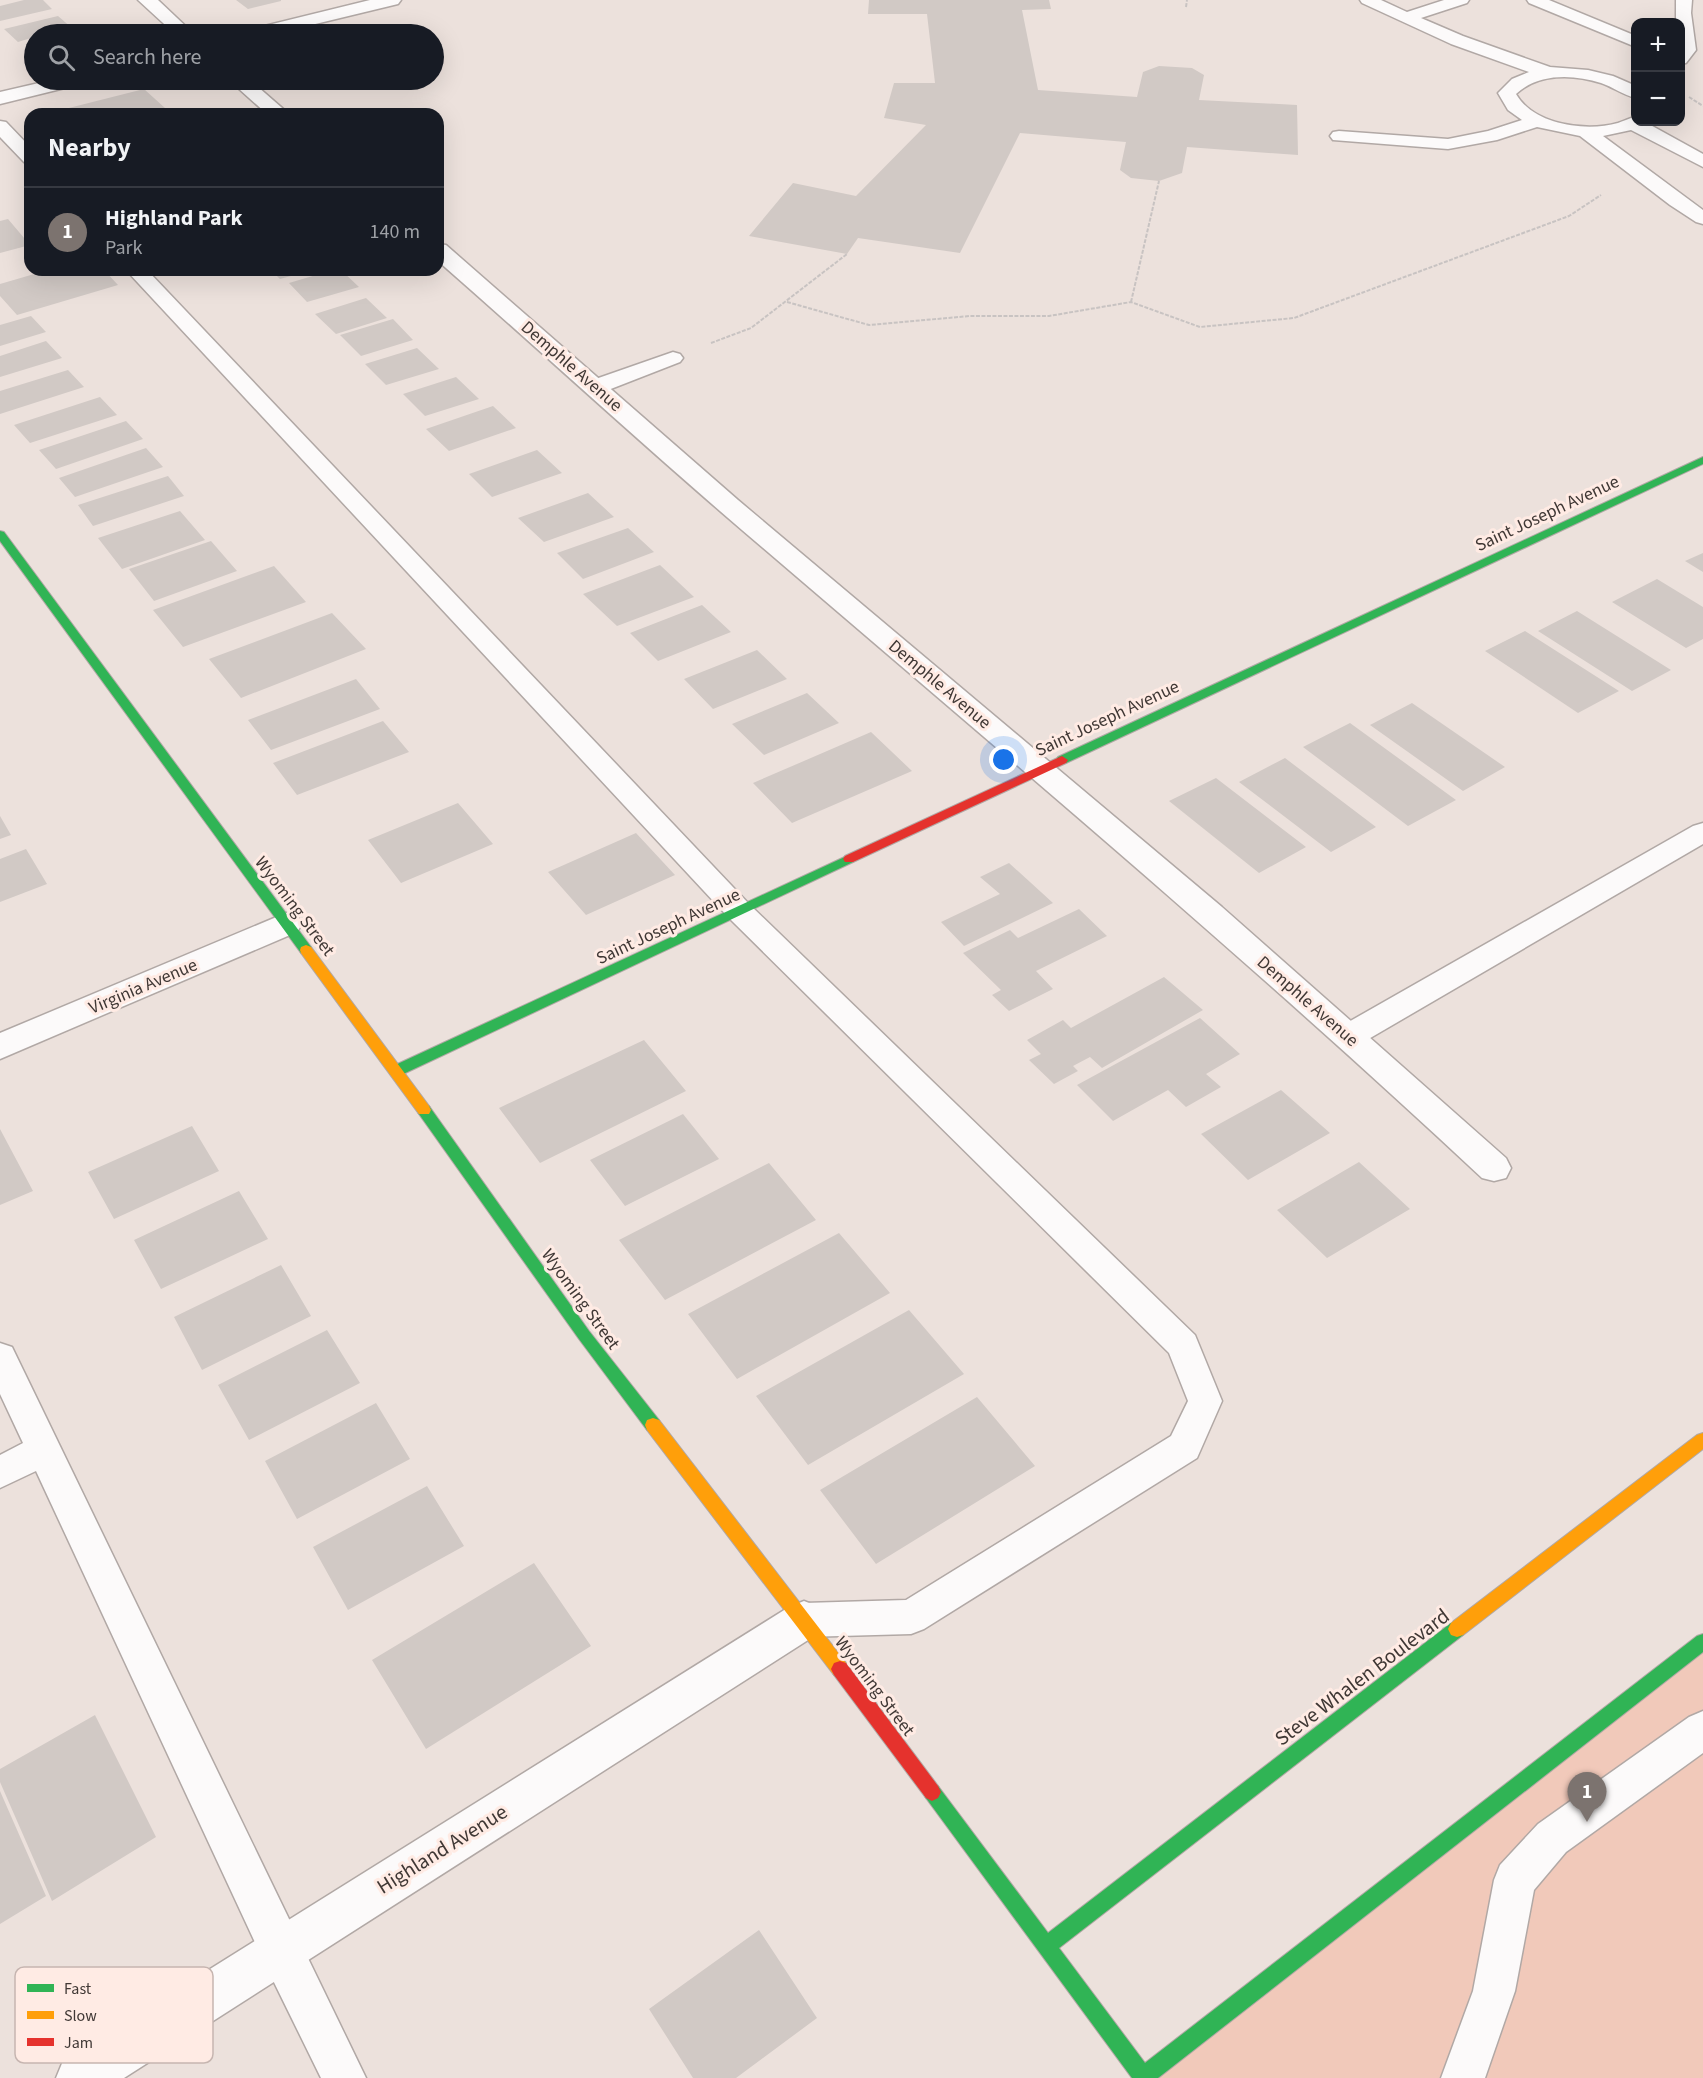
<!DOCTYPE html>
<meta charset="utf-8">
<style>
body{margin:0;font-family:"Source Sans 3",sans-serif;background:#20242c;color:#f1f3f6}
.controls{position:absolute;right:18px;top:18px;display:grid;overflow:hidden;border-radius:12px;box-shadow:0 6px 24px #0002}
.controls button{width:54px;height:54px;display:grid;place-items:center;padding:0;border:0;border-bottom:2px solid #363941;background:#171b24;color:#f1f3f6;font:30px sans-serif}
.you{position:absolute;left:1004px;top:760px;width:21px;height:21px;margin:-15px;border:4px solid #fff;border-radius:50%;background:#1a73e8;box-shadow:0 0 0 9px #1a73e833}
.badge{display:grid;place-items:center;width:39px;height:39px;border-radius:50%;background:#7c736f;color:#fff;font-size:20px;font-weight:700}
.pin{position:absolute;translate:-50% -50px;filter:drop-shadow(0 2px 3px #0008)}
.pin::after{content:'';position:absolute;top:32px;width:21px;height:18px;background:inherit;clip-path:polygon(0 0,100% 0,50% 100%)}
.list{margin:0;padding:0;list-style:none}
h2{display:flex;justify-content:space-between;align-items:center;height:78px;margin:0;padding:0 24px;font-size:26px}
h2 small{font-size:20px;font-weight:400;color:#9ea1a6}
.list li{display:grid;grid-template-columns:39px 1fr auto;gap:18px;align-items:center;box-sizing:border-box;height:90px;padding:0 24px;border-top:2px solid #363941}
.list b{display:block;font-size:22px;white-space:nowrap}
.list p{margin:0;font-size:20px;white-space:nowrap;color:#9ea1a6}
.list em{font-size:20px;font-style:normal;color:#9ea1a6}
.icon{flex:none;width:33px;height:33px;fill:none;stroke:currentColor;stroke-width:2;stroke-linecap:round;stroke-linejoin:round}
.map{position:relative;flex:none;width:1703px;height:2078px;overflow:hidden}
.search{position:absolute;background:#171b24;box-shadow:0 6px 24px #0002;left:24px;top:24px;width:420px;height:66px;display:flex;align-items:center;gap:15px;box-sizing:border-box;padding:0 21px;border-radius:33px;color:#9ea1a6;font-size:22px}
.panel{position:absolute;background:#171b24;box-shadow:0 6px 24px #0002;left:24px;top:108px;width:420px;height:168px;border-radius:18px}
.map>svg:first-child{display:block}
</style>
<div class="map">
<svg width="1703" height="2078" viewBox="0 0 1703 2078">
<rect width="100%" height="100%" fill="#ece1dc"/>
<!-- green -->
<path fill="#f1c9ba" d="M1703,1642V2078H1144Z"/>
<!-- building -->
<path fill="#d1c9c5" d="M24,0H43L52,9L0,21V6Z
M236,0H281V1L248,9Z
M869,0H1049L1051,9L1022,10L1038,90L1137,97L1143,72L1159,66L1192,68L1204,75L1199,100L1297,105L1298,155L1187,147L1182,173L1159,181L1131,178L1120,170L1126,142L1020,133L960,253L858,238L847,254L749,236L793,183L856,196L926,125L884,118L894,83H935L927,14H868Z
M58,16L72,28L47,34H34V37L18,42L4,29Z
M144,89L165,108L140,114H55L53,112Z
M8,219L30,245L0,253V221Z
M48,270H104L118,285L17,315L0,296V284Z
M271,270H309V271L280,279Z
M333,270H341L359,287L307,302L289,283Z
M366,298L387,318L336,334L315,314Z
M31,316L46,332L0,346V325Z
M393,319L413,340L361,356L340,335Z
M46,341L62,358L0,377V356Z
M417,348L439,369L386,385L365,364Z
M68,370L84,387L0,414V391Z
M456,377L479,399L425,416L403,394Z
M100,397L117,415L30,443L14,425Z
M493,406L516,428L449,451L426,429Z
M126,421L143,439L56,469L39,450Z
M146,448L163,467L75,497L59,478Z
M537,450L562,473L492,497L469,474Z
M168,476L184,496L93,526L78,505Z
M588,493L614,517L544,542L518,518Z
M180,511L205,540L122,569L98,538Z
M628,528L654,552L583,579L557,553Z
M211,541L237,571L154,601L129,569Z
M1703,553V572L1685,561Z
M660,565L694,597L617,626L583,594Z
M274,566L306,602L183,647L153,610Z
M1657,579L1703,607V639L1686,648L1612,602Z
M702,605L731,632L658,661L630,633Z
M1577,611L1671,670L1632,691L1538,631Z
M332,613L366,649L241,698L209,659Z
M1525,631L1619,691L1578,713L1485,651Z
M757,650L787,679L713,709L684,679Z
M356,679L380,709L271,750L248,720Z
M807,693L839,723L764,755L732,724Z
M1412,703L1505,767L1463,791L1370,725Z
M383,721L409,752L297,795L273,763Z
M1350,723L1456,800L1408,826L1303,747Z
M871,732L912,771L792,823L753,783Z
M1285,758L1376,827L1331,852L1239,782Z
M1216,778L1306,847L1259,873L1169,801Z
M458,803L493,844L401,883L368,840Z
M0,816L11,835L0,839Z
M636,833L675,875L586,915L548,872Z
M26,849L47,884L0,902V859Z
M1009,863L1053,903L964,946L941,922L1000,894L980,877Z
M1079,909L1107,936L1036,971L1053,989L1009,1011L992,995L1001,990L963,953L1010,930L1018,938Z
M1164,977L1203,1010L1102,1068L1090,1057L1073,1066L1078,1071L1054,1084L1029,1060L1041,1054L1027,1040L1063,1020L1071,1028Z
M1200,1018L1240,1054L1206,1074L1221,1087L1186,1107L1168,1090L1113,1121L1077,1085Z
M644,1040L686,1091L540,1163L499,1108Z
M1281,1090L1330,1133L1248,1180L1201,1134Z
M683,1114L719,1159L625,1206L590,1160Z
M192,1126L219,1171L114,1219L88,1172Z
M0,1129L33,1191L0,1205Z
M1359,1162L1410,1209L1327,1258L1277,1210Z
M769,1163L816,1220L665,1300L619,1240Z
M239,1191L268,1239L161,1289L134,1240Z
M839,1233L890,1293L737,1379L688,1314Z
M281,1265L311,1316L202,1370L174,1317Z
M909,1310L964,1374L808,1465L756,1396Z
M327,1330L360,1383L249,1440L218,1385Z
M977,1397L1035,1466L876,1564L820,1490Z
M376,1403L410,1459L297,1519L265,1461Z
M427,1486L464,1546L348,1610L313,1547Z
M534,1563L591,1646L426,1749L372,1660Z
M95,1715L156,1837L52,1901L0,1782V1769Z
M0,1791L46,1896L0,1924Z
M759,1930L817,2018L736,2078H693L649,2009Z"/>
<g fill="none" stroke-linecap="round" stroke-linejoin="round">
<defs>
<path id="lane" d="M1360,0H1381L1407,12L1444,0H1469L1467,3L1421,18L1463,36L1550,67L1588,70L1613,76L1636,86V98C1623,95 1613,87 1601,83C1573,74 1538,73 1516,94C1534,125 1586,132 1618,123C1624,121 1629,118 1636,117V122H1645L1703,154V167L1631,130L1603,136L1703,210V224L1696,222L1670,205L1580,136L1537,127L1497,140L1448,149L1333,140L1330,136L1333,132L1339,131L1448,139L1488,131L1522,120L1508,110L1498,93L1512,79L1529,72L1451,44L1362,3Z
M1527,0H1549L1636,36V47L1529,3Z
M1676,0H1692L1691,13L1696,50L1686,63L1680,64V22H1676Z
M0,121L6,122L30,147V164L24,162L0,137Z
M126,270H147L750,905L1195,1335L1222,1401L1197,1458L924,1629L911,1634L804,1637L791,1632L785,1620L791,1608L804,1603L906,1600L1171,1436L1188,1401L1169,1353L730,919Z
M673,352L680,354L683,358L680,362L603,392L595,393L587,392L584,387L587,382Z
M1703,823V844L1360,1044L1349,1047L1338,1044L1334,1036L1338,1028L1693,826Z
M0,1343L12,1347L366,2078H321L266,1966L36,1471L0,1488V1455L23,1443L0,1394Z
M1703,1711V1753L1566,1852L1534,1890L1515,1991L1485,2078H1441L1473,1991L1494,1880L1500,1865L1538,1824L1689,1717Z"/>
<path id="street" d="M138,0H158L194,34H175Z
M370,0H401L398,4L274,34H245L248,30Z
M52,80H84L81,84L0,104V92Z
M229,80H250L289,114H267Z
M438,244L446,245L738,500L1222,907L1506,1158L1511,1168L1506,1178L1494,1181L1482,1178C1235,947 976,731 720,511C625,429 533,344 438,261Z
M286,913L297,916L302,924L297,932L0,1059V1033Z
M804,1601L819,1607L825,1620L819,1633L124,2078H56L63,2061L789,1607Z"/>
<path id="fast" d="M1703,457V464L1066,763H1058L1056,760L1058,757Z
M0,531L4,532L311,947L312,950L311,953H301L0,541Z
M849,855L855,859L853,862L401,1075H391L389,1071L391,1067Z
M424,1105L429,1106L589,1331L659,1420L661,1425L659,1430L653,1432L647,1430L579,1339L419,1114L417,1110L419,1106Z
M1457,1621L1463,1623L1466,1629L1463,1635L1059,1948L1145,2063L1697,1636L1703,1634V1652L1158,2078H1132L926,1798L923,1792L926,1786L932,1783L938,1786L1048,1933L1451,1623Z"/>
<path id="slow" d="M306,945L311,947L429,1106L431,1110L429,1114H419L301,953L300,950L301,947Z
M653,1418L659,1420L846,1663L849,1669L846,1675L840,1677L834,1675L647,1430L645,1425L647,1420Z
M1703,1433V1449L1463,1635L1457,1637L1451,1635L1448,1629L1451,1623L1697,1435Z"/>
<path id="jam" d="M1062,756L1068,760L1066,763L853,862H845L843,859L845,856Z
M840,1661L846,1663L938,1786L941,1792L938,1798L932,1801L926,1798L834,1675L831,1669L834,1663Z"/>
</defs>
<!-- lane casing -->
<use href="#lane" stroke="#b1a8a5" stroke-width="3"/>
<!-- street casing -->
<use href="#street" stroke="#b1a8a5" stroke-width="3"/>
<!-- fast casing -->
<use href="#fast" stroke="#b1a8a5" stroke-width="2"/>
<!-- slow casing -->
<use href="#slow" stroke="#b1a8a5" stroke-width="2"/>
<!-- jam casing -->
<use href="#jam" stroke="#b1a8a5" stroke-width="2"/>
<!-- path -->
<path stroke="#c8c3c2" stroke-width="2" stroke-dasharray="4 1.5" stroke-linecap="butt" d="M1186,7L1187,0
M1689,97L1703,106
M787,302L869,325L970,316H1049L1131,302L1200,327L1294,318L1569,216L1601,195
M1131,302L1159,181
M711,343L751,328L847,254"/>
<!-- lane -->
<use href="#lane" fill="#fcfafa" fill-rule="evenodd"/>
<!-- street -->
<use href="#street" fill="#fcfafa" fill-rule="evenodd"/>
<!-- fast -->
<use href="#fast" fill="#30b455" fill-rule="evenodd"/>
<!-- slow -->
<use href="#slow" fill="#ff9f0a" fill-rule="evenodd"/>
<!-- jam -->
<use href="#jam" fill="#e5322d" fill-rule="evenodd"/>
</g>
<g text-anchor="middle" stroke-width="6" stroke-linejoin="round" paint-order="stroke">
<!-- street labels -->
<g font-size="18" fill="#403835" stroke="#ffebe4">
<text transform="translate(572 366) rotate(41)" y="6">Demphle Avenue</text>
<text transform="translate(1547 513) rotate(-25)" y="6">Saint Joseph Avenue</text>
<text transform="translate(940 684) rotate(40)" y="6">Demphle Avenue</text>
<text transform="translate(1107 718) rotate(-25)" y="6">Saint Joseph Avenue</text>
<text transform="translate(295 906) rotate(53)" y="6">Wyoming Street</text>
<text transform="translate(668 926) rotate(-25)" y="6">Saint Joseph Avenue</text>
<text transform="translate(143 986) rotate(-23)" y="6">Virginia Avenue</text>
<text transform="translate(1308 1001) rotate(41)" y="6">Demphle Avenue</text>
<text transform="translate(581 1299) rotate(54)" y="6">Wyoming Street</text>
<text transform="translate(875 1686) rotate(53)" y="6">Wyoming Street</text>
</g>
<!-- near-street labels -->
<g font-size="21" fill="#403835" stroke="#ffebe4">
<text transform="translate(1362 1677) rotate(-37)" y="7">Steve Whalen Boulevard</text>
<text transform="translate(442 1849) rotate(-32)" y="7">Highland Avenue</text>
</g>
</g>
<!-- legend -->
<rect x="15" y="1967" width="198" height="96" rx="9" fill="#ffebe4" stroke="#c6b5b0" stroke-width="1.5"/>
<rect x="27" y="1984" width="27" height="8" fill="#30b455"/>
<rect x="27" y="2011" width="27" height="8" fill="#ff9f0a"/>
<rect x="27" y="2038" width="27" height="8" fill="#e5322d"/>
<g font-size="16" fill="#403835">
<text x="64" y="1994">Fast</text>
<text x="64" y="2021">Slow</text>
<text x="64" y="2048">Jam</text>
</g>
</svg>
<div class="controls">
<button>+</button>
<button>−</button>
</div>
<div class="you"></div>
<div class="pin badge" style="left:1587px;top:1822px">1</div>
<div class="search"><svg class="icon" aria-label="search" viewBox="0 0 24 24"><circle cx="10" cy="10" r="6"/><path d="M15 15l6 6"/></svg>Search here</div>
<section class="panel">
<h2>Nearby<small></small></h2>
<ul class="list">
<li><span class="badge">1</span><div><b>Highland Park</b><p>Park</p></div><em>140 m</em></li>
</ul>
</section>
</div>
